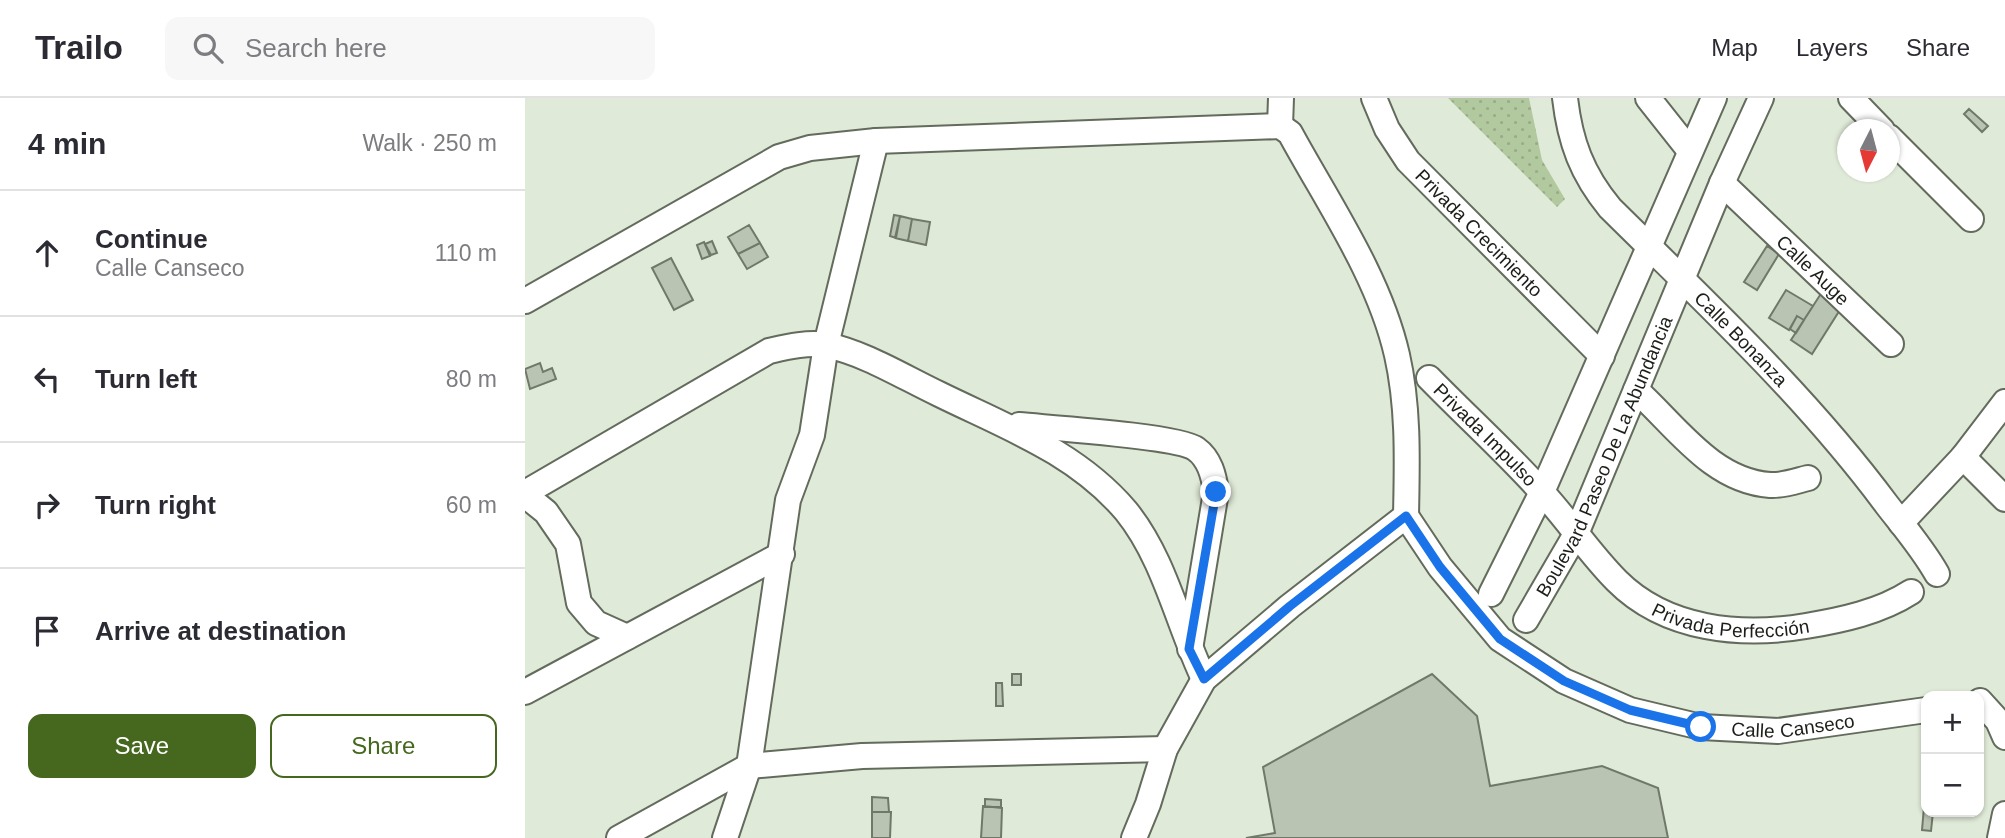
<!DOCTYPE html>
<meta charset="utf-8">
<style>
body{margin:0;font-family:Arial,sans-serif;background:#f7f7f7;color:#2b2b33}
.controls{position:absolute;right:21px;bottom:21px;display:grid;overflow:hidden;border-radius:14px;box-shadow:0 2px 5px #0004}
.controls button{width:63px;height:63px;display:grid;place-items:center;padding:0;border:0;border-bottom:2px solid #e1e1e2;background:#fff;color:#2b2b33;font:35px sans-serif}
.compass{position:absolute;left:1312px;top:21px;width:63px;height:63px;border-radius:50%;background:#fff;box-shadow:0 2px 5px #0004;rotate:186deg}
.stop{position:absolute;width:21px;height:21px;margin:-16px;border:5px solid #1a73e8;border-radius:50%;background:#fff}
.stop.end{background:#1a73e8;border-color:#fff;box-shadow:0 2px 7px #0008}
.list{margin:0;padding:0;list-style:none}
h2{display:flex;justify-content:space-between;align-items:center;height:91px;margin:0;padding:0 28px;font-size:30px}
h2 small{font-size:23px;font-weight:400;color:#7c7c81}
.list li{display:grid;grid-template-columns:46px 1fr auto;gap:21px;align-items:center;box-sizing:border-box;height:126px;padding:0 28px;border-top:2px solid #e1e1e2}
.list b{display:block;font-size:26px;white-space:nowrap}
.list p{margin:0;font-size:23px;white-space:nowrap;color:#7c7c81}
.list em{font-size:23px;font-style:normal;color:#7c7c81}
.actions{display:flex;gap:14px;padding:21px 28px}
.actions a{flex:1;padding:16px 0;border:2px solid #45671e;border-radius:14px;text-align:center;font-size:24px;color:#45671e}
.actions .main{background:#45671e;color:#fff}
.icon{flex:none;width:38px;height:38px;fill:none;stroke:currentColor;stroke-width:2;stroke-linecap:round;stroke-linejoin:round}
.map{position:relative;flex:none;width:1480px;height:740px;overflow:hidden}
header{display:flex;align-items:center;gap:42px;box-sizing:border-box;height:98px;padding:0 35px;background:#fff;border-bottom:2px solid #e1e1e2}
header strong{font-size:33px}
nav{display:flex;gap:38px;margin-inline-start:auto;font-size:24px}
.search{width:490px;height:63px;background:#f7f7f7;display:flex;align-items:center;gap:18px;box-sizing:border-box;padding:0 24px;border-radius:14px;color:#7c7c81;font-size:26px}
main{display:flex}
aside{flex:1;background:#fff}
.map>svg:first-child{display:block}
</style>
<header>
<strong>Trailo</strong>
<div class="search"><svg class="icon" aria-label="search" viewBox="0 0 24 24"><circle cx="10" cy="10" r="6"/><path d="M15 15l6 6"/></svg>Search here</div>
<nav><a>Map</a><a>Layers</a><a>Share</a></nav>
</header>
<main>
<aside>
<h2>4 min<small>Walk · 250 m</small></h2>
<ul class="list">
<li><svg class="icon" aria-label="ahead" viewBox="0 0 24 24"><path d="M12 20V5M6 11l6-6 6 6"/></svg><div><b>Continue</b><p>Calle Canseco</p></div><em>110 m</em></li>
<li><svg class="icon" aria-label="left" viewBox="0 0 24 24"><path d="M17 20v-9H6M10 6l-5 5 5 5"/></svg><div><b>Turn left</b></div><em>80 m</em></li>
<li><svg class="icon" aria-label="right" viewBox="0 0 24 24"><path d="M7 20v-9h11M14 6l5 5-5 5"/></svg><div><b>Turn right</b></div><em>60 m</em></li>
<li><svg class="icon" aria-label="arrive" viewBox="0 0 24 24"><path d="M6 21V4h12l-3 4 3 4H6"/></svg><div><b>Arrive at destination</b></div></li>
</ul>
<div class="actions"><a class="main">Save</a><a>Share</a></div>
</aside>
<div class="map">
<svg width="1480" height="740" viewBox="0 0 1480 740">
<defs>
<pattern id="grass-dots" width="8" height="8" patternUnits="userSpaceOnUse" patternTransform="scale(1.75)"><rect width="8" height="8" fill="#b2c99f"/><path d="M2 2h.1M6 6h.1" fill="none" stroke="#98ac88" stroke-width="1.8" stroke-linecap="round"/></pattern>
</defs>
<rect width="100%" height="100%" fill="#e0ead8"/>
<!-- grass -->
<path fill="url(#grass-dots)" d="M923,0H1004L1017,62L1040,101L1032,109Z"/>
<!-- building -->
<path fill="#bac4b3" stroke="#707969" stroke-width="2" d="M1444,11L1463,28L1457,34L1439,16Z
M369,117L375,118L371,140L365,138Z
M375,118L387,121L383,143L370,140Z
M387,121L405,124L401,147L383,143Z
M224,127L235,145L213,156L203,139Z
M187,143L192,155L186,157L180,146Z
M179,144L185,158L177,161L172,147Z
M235,145L243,159L222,171L213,156Z
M1242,148L1254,156L1232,192L1219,184Z
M146,160L168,202L149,212L127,170Z
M1261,192L1288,208L1279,222L1272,218L1264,232L1244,220Z
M1297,194L1318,207L1287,256L1266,242Z
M1272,218L1279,222L1271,235L1265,231Z
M15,265L18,274L27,270L31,281L5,291L0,271Z
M487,576H496V587H487Z
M907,576L952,618L965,688L1077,668L1133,690L1143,740H721L750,735L738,669Z
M471,585H477L478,608H471Z
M1401,686V714H1408L1406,733L1397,732Z
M347,699L363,700L364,714H347Z
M460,701L476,702V709H460Z
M458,708L477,710L476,740H456Z
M347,714H366L365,740H347Z"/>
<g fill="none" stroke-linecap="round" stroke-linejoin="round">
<defs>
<g id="street">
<path id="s1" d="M849,0L862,31L883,63L1077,258"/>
<path id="s2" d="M1040,0C1045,44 1057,76 1085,110C1182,206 1281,298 1362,407C1379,429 1398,451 1412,476"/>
<path d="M1123,0L1165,53"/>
<path d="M1326,0L1357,32"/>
<path d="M755,28L756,0"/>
<path d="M1364,39L1446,121"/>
<path id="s3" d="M1197,85L1366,246"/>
<path d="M0,203L254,59L285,50L351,43L755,28L765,35C803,105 854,178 872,257C884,310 882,365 881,418"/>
<path id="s4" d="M904,280C941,318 981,354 1016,393C1043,422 1064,455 1092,483C1141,532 1216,539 1281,528C1317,522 1355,514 1386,494"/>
<path d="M1111,292C1151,328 1187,383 1245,387C1257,388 1271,383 1283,380"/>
<path d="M494,327C524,330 653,338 671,351C685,361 689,378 691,394L665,551"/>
<path d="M1438,359L1480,401"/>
<path d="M0,395L244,253C262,249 283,244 301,247C340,255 378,279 414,296C481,329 551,354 601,413C640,461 653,527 679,581"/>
<path d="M0,397L21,414L43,446L54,505L71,525L102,539"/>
<path id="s5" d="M881,418L915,469L975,541L1039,583L1105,612L1176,629L1253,633L1401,612"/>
<path d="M1376,425L1438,359L1480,304"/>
<path d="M966,496L1017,394L1189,0"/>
<path id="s6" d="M1001,522L1051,436L1197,85L1236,0"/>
<path d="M0,594L257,456"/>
<path d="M1455,603L1473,623L1480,639"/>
<path d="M94,740L224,668L337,658L640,651"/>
<path d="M200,740L224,668L263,402L287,337L301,247L351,43"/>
<path d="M609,740L623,706L640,651L679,581L765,508L881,418"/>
<path d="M1475,740L1480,716"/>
</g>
</defs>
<!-- street casing -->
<use href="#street" stroke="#636b5c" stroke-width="28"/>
<!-- street -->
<use href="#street" stroke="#fff" stroke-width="24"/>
</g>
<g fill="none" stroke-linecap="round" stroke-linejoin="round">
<!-- route -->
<path stroke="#1a73e8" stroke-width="9" d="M691,394L664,551L679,581L765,508L881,418L915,469L975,541L1039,583L1105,612L1176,629"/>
</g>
<g text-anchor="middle" stroke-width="7" stroke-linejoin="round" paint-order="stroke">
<!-- street labels -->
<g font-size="19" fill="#1c1f19" stroke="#edf7e5">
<text dy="7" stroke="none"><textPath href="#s1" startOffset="173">Privada Crecimiento</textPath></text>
<text dy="7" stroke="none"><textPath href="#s3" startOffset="126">Calle Auge</textPath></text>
<text dy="7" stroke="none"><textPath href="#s2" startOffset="306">Calle Bonanza</textPath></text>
<text dy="7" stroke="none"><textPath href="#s4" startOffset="80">Privada Impulso</textPath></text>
<text dy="7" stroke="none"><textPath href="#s6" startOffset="182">Boulevard Paseo De La Abundancia</textPath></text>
<text dy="7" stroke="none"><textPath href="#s4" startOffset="402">Privada Perfección</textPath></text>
<text dy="7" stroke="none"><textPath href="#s5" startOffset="469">Calle Canseco</textPath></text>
</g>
</g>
</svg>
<div class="controls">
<button>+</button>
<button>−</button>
</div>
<svg class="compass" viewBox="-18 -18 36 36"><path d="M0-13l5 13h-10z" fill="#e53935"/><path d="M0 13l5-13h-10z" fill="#7c7c81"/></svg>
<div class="stop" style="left:1176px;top:629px"></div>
<div class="stop end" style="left:691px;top:394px"></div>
</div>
</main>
